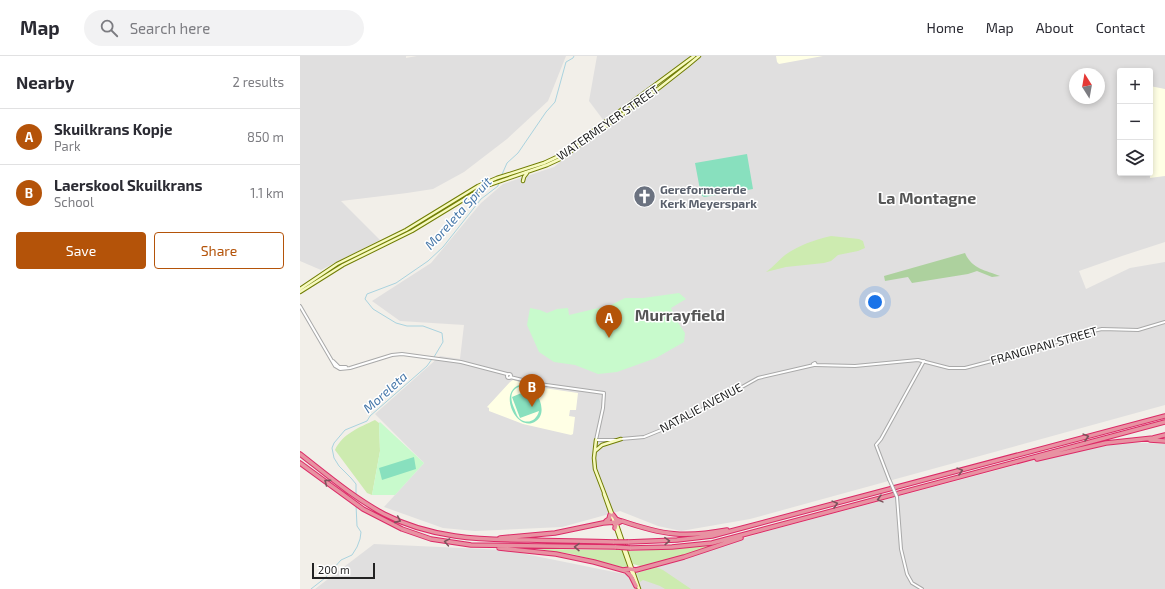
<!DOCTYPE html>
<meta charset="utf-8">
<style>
body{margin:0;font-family:"Exo 2",sans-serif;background:#f2f2f3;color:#2b2b33}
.controls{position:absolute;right:12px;top:12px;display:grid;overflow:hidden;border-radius:4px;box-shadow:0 2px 6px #0003}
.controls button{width:36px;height:36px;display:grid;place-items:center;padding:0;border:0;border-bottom:1px solid #e1e1e2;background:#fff;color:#2b2b33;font:20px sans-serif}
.compass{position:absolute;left:769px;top:12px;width:36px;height:36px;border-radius:50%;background:#fff;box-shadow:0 2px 6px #0003;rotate:349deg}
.scale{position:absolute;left:12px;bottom:10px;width:63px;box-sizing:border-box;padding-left:4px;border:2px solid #222;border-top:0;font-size:11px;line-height:14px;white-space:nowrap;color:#222;-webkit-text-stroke:3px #fff;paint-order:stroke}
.you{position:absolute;left:575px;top:246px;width:14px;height:14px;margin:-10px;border:3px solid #fff;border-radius:50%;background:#1a73e8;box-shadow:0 0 0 6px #1a73e833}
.badge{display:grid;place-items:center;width:26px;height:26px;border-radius:50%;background:#b45309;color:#fff;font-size:13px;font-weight:700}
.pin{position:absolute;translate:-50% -33px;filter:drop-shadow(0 1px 2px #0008)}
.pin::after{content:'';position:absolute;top:21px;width:14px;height:12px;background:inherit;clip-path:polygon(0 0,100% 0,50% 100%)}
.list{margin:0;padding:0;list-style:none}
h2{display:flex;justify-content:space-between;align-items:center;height:52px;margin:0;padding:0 16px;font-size:17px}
h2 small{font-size:13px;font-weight:400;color:#7c7c81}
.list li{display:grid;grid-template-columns:26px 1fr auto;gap:12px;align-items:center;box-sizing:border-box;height:56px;padding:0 16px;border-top:1px solid #e1e1e2}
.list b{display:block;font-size:15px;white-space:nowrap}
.list p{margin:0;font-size:13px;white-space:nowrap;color:#7c7c81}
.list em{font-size:13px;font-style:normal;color:#7c7c81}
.actions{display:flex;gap:8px;padding:12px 16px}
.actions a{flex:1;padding:9px 0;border:1px solid #b45309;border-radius:4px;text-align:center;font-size:14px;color:#b45309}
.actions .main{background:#b45309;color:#fff}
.icon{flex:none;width:22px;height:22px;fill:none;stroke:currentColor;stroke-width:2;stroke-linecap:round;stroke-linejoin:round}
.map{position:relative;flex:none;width:865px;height:533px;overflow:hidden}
header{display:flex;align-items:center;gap:24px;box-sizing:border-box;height:56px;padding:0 20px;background:#fff;border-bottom:1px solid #e1e1e2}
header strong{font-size:19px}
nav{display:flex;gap:22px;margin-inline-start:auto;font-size:14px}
.search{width:280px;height:36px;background:#f2f2f3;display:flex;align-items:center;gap:10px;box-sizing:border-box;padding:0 14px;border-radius:22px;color:#7c7c81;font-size:15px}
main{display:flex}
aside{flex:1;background:#fff}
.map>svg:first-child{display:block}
</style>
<header>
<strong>Map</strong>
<div class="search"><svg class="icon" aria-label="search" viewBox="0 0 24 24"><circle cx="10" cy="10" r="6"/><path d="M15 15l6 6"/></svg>Search here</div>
<nav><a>Home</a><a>Map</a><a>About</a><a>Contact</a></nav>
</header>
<main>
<aside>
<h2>Nearby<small>2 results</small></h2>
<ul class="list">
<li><span class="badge">A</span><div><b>Skuilkrans Kopje</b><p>Park</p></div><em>850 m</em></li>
<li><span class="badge">B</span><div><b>Laerskool Skuilkrans</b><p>School</p></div><em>1.1 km</em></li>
</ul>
<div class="actions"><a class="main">Save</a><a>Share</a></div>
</aside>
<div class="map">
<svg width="865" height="533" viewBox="0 0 865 533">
<rect width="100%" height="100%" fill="#f2efe9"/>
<!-- residential -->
<path fill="#e0dfdf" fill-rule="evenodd" d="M0,0H106V2L117,0H266L248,45L207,83L164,116L133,133L107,137L41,145L80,184L21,214L0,205Z
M297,0H865V186L822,200L779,215L786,233L830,212L865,206V349L450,463L381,475L358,470L320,455L262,471L175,475L143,472L84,451L124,407L75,358L140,300L160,303L164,269L100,265L72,245L131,207L181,147L203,128L254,111L307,69L289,45ZM820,15H850V117H820ZM775,18H799V42H775Z
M825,386L865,388V533H15L74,488L206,494L329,519L464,476L735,404Z"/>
<!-- education -->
<path fill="#ffffe5" d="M476,0H523L479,8L477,6Z
M850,30L865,33V120L850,122Z
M213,324L237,331L278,337L276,354H270L269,360L275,361L273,378L271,379L223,368L189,355V352L187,351L210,326Z"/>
<!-- grass -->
<path fill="#cdebb0" d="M531,180L559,183L563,185L565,192L558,195L538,199L531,205L524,207L486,211L466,216C473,211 479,204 485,199C499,189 514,184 531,180Z
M75,364L79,367L80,395L72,439L67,437L35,394C42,378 60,371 75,364Z
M417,488L383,500L344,511L333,508L328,495L376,493Z
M238,493L322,494L328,512H325L272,498Z
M356,511L363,514L391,533H365L360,530L343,524L340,526L337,517Z"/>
<!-- forest -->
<path fill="#add19e" d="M665,197C672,213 685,214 700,220L692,221L677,215L668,218L612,227L608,221L585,225L584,220Z"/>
<!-- park -->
<path fill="#c8facc" d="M379,237L386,243L371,252L377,265L385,277L384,286L356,302L317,316L298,318L275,309L254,306L239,296L227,269L230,252L240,254L247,257L257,253L268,252L269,259L311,249L325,242H343Z
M80,366L124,407L95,439H72L80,395L79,367Z"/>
<!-- pitch -->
<path fill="#88e0be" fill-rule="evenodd" d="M447,98L453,133L404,141L401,139L395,107Z
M224,328C237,331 249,356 236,365C216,379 195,331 224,328ZM222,330L227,331L231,333L212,341L220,362L239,355C237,364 228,369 220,363C217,361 216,356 214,352C210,343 209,333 222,330Z
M114,401L116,413L82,424L79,412Z"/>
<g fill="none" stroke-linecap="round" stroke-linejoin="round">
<!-- stream -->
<path stroke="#aad3df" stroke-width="1" d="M200,123L207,107L218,97L246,56L255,46L266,6L273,2L274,0
M134,301L143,286L142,277L123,270H107L96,267L73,253L65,243L67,238L96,227L128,205L143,191L181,143L198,130L199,126
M56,438V428L51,422L39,410L34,402L32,392L34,387L45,374L67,365L70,360L127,310L132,303
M11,533L25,522L41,504L52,499L57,491L60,483L61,476L57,470L56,449"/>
<defs>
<path id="tertiary" d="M0,250L35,310L40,313L50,312L92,299L102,298L161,306L207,318
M33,305L39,311H46
M515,309L555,310L618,304L649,312H665L707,301L793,275L802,273L838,274L865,266
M207 320a2 2 0 1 1 4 0a2 2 0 1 1-4 0Z
M210,321L239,328L304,337L303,352L296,384H317
M321,383L344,381L376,368L458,322L514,309L513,308L515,307L516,309H514
M589,423L576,389L581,383L624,305
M597,441L601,493L607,518L612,527L622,533"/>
<path id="secondary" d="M223,125L224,121L227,117
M0,233L37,208L106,174L178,130L197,122L244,107L259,100L394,0
M0,236L43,209L112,175L186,130L247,109L260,103L359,32L387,10L399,0
M296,384L294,402L295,413L313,460
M295,395L302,389L321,383
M304,438L333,520
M317,469L339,533"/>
<path id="motorway" d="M850,384L865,385
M0,398C27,419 54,442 84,458C130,482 179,484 229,484C257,485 286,485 314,486
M737,403L806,387L853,382L865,379
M0,407L63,453L102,473L131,483L171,489L316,491
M313,459L316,463L321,465
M306,465L309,463L310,459
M315,472L316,468L322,465C363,479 384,482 427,474
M200,482L255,477L303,467L316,466
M328,486L377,484L412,480L865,360
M199,492L256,498L294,506L326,515L331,520L336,530
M330,492L372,491L412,487L865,366
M323,514L330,513L336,514L384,501L441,482"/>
</defs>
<!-- tertiary casing -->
<use href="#tertiary" stroke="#a9a9a9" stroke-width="4"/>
<!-- secondary casing -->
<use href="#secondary" stroke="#707d05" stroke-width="4.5"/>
<!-- motorway casing -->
<use href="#motorway" stroke="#dc2a67" stroke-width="5.5"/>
<!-- tertiary -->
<use href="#tertiary" stroke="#fff" stroke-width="2"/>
<!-- secondary -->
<use href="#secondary" stroke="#f7fabf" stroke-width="2.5"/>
<!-- motorway -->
<use href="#motorway" stroke="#e892a2" stroke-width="3.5"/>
<defs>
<path id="tertiary-bridge" d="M589,423L597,441"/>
<path id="motorway-bridge" d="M314,486H328
M316,491L330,492"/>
</defs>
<!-- tertiary-bridge casing -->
<use href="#tertiary-bridge" stroke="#a9a9a9" stroke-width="4" stroke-linecap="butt"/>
<!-- motorway-bridge casing -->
<use href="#motorway-bridge" stroke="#dc2a67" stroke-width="5.5" stroke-linecap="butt"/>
<!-- tertiary-bridge -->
<use href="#tertiary-bridge" stroke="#fff" stroke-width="2"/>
<!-- motorway-bridge -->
<use href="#motorway-bridge" stroke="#e892a2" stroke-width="3.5"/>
</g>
<!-- one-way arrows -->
<defs><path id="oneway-chevron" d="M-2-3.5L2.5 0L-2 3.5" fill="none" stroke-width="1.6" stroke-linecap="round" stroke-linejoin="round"/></defs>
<g stroke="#7b545c">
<use href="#oneway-chevron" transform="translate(786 381) rotate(-15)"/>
<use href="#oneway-chevron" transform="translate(660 415) rotate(-15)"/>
<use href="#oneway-chevron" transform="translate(27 426) rotate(-144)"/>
<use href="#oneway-chevron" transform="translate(580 443) rotate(165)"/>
<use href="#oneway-chevron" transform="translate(535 448) rotate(-15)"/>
<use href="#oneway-chevron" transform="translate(98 464) rotate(24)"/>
<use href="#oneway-chevron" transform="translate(367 485) rotate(-2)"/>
<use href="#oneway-chevron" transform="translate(147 486) rotate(-170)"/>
<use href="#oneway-chevron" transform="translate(277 491) rotate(-179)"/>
</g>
<!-- icons -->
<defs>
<symbol id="church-disc" viewBox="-11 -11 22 22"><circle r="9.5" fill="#6b7280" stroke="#fff"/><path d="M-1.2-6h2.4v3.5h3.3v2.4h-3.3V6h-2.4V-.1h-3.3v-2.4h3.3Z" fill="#fff"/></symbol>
</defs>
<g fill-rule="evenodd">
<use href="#church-disc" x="332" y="128" width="25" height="25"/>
</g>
<g text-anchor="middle" stroke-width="3" stroke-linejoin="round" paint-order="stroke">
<!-- street labels -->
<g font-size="12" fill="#222" stroke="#fff">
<text transform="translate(308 67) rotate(-35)" y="4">WATERMEYER STREET</text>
<text transform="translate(744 290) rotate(-16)" y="4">FRANGIPANI STREET</text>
<text transform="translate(401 352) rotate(-28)" y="4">NATALIE AVENUE</text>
</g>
<!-- worship labels -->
<g font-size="12" font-weight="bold" fill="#5b616d" stroke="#fff" text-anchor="start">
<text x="360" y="138">Gereformeerde<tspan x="360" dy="14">Kerk Meyerspark</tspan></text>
</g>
<!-- water labels -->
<g font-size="13" font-style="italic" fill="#4a7aab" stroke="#fff">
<text transform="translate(158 157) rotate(-48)" y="5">Moreleta Spruit</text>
<text transform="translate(85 336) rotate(-42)" y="5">Moreleta</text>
</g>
<!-- district labels -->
<g font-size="16" font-weight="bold" fill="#555" stroke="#fff">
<text x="627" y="148">La Montagne</text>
<text x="380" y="265">Murrayfield</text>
</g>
</g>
</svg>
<div class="controls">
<button>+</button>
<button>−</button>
<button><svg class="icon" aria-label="layers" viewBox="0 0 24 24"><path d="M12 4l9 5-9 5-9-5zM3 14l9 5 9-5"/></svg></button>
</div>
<svg class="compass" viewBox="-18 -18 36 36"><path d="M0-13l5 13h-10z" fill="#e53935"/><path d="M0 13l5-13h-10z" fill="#7c7c81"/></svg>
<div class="scale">200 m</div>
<div class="you"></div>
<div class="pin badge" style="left:309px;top:282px">A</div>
<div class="pin badge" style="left:232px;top:351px">B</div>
</div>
</main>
